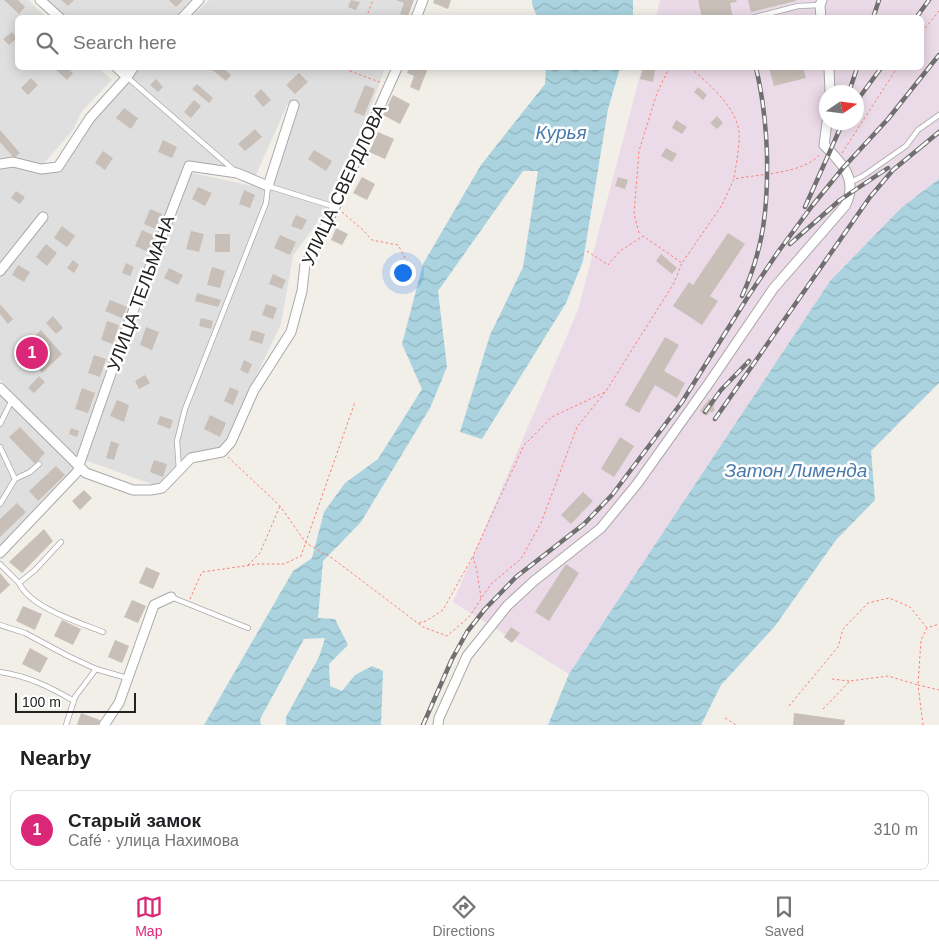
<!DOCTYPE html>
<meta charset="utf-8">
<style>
body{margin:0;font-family:Arial,sans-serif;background:#f6f6f6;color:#202124}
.compass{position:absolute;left:819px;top:85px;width:45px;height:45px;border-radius:50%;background:#fff;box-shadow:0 2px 12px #0003;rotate:77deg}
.scale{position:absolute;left:15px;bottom:12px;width:121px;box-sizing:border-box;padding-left:5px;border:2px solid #222;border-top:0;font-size:14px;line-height:18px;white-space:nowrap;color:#222;-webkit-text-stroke:4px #fff;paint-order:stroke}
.you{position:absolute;left:402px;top:272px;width:18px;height:18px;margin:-12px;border:4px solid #fff;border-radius:50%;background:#1a73e8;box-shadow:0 0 0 8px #1a73e833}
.badge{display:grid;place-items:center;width:32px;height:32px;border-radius:50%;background:#db2777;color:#fff;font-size:16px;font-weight:700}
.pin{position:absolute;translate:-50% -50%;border:2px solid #fff;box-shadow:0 1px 5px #0006}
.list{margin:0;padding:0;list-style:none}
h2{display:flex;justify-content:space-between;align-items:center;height:65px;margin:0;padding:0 20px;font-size:21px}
h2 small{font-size:16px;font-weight:400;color:#757577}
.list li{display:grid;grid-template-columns:32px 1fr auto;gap:15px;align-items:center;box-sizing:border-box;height:80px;margin:0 10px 10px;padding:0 10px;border:1px solid #e0e0e0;border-radius:8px}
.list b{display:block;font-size:19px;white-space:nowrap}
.list p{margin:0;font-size:16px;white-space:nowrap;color:#757577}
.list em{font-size:16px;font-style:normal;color:#757577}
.icon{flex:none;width:28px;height:28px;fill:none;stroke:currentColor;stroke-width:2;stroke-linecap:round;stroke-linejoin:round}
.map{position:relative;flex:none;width:939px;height:725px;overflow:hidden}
.search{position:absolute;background:#fff;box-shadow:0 2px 12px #0003;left:15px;right:15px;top:15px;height:55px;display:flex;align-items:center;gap:12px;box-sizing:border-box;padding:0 18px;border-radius:8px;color:#757577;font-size:19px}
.sheet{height:155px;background:#fff}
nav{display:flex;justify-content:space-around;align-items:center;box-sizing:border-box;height:70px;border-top:1px solid #e0e0e0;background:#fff;font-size:14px;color:#757577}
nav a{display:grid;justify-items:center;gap:2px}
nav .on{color:#db2777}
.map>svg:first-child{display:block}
</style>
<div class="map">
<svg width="939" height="725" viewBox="0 0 939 725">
<defs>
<pattern id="water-waves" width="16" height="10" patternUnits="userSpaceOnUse" patternTransform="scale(1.25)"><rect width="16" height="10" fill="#aad3df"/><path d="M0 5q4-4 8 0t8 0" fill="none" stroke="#92b5bf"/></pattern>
</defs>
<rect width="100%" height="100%" fill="#f2efe9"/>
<!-- residential -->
<path fill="#e0dfdf" d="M0,0H28L46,17L18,18V68H99L112,80L82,111L73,130L43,164L49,173L83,137L91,117L141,68H385L357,145L332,202L293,256L281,324L221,449L182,463L171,478L154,485L85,460L192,173L262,188L298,101L288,103L255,177L184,163L78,458L0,380Z
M44,0H191L174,18L62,17Z
M209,0H410L404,17L191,18Z
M0,393L78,471L0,551Z"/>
<!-- industrial -->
<path fill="#ebdbe8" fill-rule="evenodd" d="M660,0H939V179L901,208L830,281L569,674L453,602L578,310L642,68H922V18L656,17ZM826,92H856V122H826Z"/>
<!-- water -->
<path fill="url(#water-waves)" d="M532,0H633V17H537L532,4Z
M546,68H620L608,109L583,261L566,303L482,439L460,432L490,335L523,267L538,171H523L438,291L447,367L430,408L361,522L323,561L318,618L335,619L348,645L329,664L330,686L342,691L355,675L372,666L383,671L381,725H286V717L319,657L325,638L304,639L260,719L261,725H204L293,571L312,558L324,512L345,483L378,459L422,389L402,344L423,264L481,165L545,84Z
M939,179V383L871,451L875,500L836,540L775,626L721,685L701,725H548L569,674L830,281L901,208Z"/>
<!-- building -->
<path fill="#c7bfb8" d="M4,0H18L25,7L19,14Z
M61,0H74L68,6Z
M169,0H183L176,7Z
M351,0L360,2L356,10L348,7Z
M396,0H414L408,16L400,14L404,3Z
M434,0H451L448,9L433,3Z
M698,0H736L737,2L730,3L733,18H702Z
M748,0H796V1L751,12Z
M12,32L17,38L9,45L3,39Z
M54,68H67L73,73L67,80Z
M212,68H223L231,75L226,81L211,69Z
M409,68H428L419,91L410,87L414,76L407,73Z
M643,68L655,70L653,82L640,79Z
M769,68H803L806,78L774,86Z
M299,73L308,82L295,94L286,85Z
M31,78L38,85L28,95L21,88Z
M156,79L163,87L158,92L150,85Z
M197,84L213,98L209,103L192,89Z
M365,85L375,89L364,116L354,112Z
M698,87L707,95L703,100L694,92Z
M261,89L271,100L263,107L254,96Z
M393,95L410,104L400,124L383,115Z
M194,100L201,106L191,118L184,112Z
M124,108L138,118L131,129L116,118Z
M717,116L723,123L717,129L710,123Z
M676,120L687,127L682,134L672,128Z
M255,129L262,137L245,151L238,144Z
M0,130L20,153L14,158L0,142Z
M378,132L394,139L385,159L369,152Z
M163,140L177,147L172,158L158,152Z
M666,148L677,154L672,162L661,156Z
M314,150L332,161L326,171L308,159Z
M103,151L113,158L105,170L95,163Z
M362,177L375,184L367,200L353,193Z
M618,177L628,180L625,189L615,186Z
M198,187L212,193L205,206L192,199Z
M244,190L255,195L250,208L239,204Z
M16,191L25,197L20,204L11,198Z
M150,209L162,214L155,229L144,224Z
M296,215L307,220L302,230L291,226Z
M62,226L75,236L67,247L54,238Z
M336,228L348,234L342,245L331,240Z
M142,230L155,236L148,252L135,246Z
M191,231L204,234L199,252L186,249Z
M728,233L745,244L710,296L718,301L702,325L673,306L689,282L693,285Z
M215,234H230V252H215Z
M280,235L296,242L290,255L274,248Z
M46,244L57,253L47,266L36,257Z
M661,254L677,268L672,274L656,261Z
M73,260L79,265L74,273L67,268Z
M126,263L134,267L130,276L122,273Z
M18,265L30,272L24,282L12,275Z
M212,267L225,271L220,288L207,285Z
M169,268L183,275L178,285L164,278Z
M273,274L286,280L282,289L269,284Z
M197,293L221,300L218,307L195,301Z
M110,300L127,307L122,318L105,311Z
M0,304L13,319L8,324L0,314Z
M266,304L277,308L273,319L262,315Z
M53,316L63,328L56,334L46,323Z
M201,318L213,321L211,329L199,326Z
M107,321L119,325L113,344L101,340Z
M146,327L159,332L152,350L140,345Z
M41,330L62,354L42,373L20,350Z
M252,330L265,334L262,344L249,340Z
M665,337L679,345L664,371L685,383L677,398L655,385L639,413L625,405Z
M94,355L106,359L100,377L88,373Z
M244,360L252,364L248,374L240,370Z
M145,375L150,383L139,389L135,381Z
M39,376L45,382L34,393L28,388Z
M230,387L239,391L233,405L224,401Z
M82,388L95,393L88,413L75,409Z
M709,399L715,404L713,408L715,409L712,413L710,411L707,416L700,411Z
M117,400L129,405L124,422L110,416Z
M210,415L226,423L220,437L204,429Z
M160,416L173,420L170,429L157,424Z
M20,427L45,453L35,464L9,437Z
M71,428L79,431L77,437L69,434Z
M620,437L634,446L614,477L601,469Z
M111,441L119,444L114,460L106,458Z
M154,460L167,464L163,477L150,472Z
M56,466L65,475L38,501L29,491Z
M84,490L92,498L80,510L72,501Z
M583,492L593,501L571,524L561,515Z
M17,503L26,512L0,537V519Z
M44,529L53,541L22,573L9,562Z
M566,564L579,573L549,621L535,612Z
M146,567L160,573L153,589L139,583Z
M0,573L10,585L0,594Z
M132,600L146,606L138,623L124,617Z
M23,606L42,614L35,630L16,621Z
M62,620L81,629L73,645L54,636Z
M511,627L520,633L512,643L504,637Z
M115,640L129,646L122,663L108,657Z
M30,648L48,658L40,673L22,664Z
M81,713L100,720L98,725H77Z
M794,713L845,720L844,725H793Z"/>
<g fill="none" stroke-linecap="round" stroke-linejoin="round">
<defs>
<path id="lane" d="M752,18L798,6L820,5
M127,77L235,171
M851,182L863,176L906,146L918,130L939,115
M0,424L12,400
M0,447L15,479L30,472L39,464
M179,470L177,441L185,409L266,203L268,186L335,207
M0,504L15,479
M0,564L19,583L35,570L61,542
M19,583C31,608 78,622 103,632
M171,597L248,628
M0,625L25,633L68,656L96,669L127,678
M0,672C28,676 50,687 74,701
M66,725L75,697L96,669"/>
<path id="street" d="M40,0L60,18
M182,18L199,0
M416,18L423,0
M821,18L820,5L822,0
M117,68L127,77
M829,68L830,92
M0,164L13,162L41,169L58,167L90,118L127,77L133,68
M0,271L43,217
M0,388L86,473L133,490H151L162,488L191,458L222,452L231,442L254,390L291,332L302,291L305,264L313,253L319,237L335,207L397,68
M0,553L78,471L79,465L129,322L189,166L237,173L268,186L294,105
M104,725L119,703L154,605L171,597
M438,725L439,718L467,656L507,606L534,581L601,528L637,484L709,383L773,289L845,206C859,180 842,163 824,145L827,122"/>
</defs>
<!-- lane casing -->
<use href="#lane" stroke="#a9a9a9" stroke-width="6"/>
<!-- street casing -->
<use href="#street" stroke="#a9a9a9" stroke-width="11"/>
<!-- path -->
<path stroke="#fa8072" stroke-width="1" stroke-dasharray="2.5 2.5" stroke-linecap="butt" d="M639,16L640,18
M366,18L373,0
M922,32L939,11
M348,68L347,70L382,83
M691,68C708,84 736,106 739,132C740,146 736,164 734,178
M842,153L897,68
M342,212L364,231L372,240L398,245L412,270
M639,233L634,214L639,151L657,93L669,68
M587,251L608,265L620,251L643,236L682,263L722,205L734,179C758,174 804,174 820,154
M228,457L280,506L306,543L332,558L423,627L447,636L469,617L491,584L521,559L541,523L577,427L606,391L674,283L682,263
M248,565L260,553L280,506
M481,598L477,571L473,556L524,445L552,417L605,392
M190,599L202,572L259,564H284L301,556L355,402
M419,623L426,621L443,610L473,556
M832,679L849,681
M789,706L838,647L843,629L868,603L889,598L910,607L927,628
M823,709L850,681L888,676L918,685L921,640L927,628L939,624
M725,718L736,725
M923,725L918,685L939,690"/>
<!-- lane -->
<use href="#lane" stroke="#fff" stroke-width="4.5"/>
<!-- street -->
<use href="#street" stroke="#fff" stroke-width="9"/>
<defs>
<path id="rail" d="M873,18L879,0
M916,18L929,0
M849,92L857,68
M856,102L881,68
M922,146L939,132
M805,207L843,122
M790,244L840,200L888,168
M742,296C764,248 768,207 767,154C766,124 763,97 756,68
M705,412L721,390L749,361
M715,419L870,197L893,170L927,142
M423,725L452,659L467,632L485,609L516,577L584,524L612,495L682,402L749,295L778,252L812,206L843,168L888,119L939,55"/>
</defs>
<!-- rail casing -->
<use href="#rail" stroke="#707070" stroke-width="4.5"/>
<!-- rail -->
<use href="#rail" stroke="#fff" stroke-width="2.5" stroke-dasharray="8" stroke-linecap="butt"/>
</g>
<g text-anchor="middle" stroke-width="5" stroke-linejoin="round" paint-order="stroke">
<!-- street labels -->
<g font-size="18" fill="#222" stroke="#fff">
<text transform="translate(344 185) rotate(-65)" y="6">УЛИЦА СВЕРДЛОВА</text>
<text transform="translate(141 293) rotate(-70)" y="6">УЛИЦА ТЕЛЬМАНА</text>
</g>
<!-- water labels -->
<g font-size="19" font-style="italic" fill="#4a7aab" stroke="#fff">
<text x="561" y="139">Курья</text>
<text x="796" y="477">Затон Лименда</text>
</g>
</g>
</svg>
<svg class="compass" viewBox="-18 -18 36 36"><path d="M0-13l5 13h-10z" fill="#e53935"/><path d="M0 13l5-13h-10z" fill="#757577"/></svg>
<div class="scale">100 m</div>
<div class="you"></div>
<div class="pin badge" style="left:32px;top:353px">1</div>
<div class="search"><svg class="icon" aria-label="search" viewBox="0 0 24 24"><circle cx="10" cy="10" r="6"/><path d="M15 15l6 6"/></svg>Search here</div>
</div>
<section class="sheet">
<h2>Nearby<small></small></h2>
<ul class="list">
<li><span class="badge">1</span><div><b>Cтарый замок</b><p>Café · улица Нахимова</p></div><em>310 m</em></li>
</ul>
</section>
<nav>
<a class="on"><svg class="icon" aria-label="map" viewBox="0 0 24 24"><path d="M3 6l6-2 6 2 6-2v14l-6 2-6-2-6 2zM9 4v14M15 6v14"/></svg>Map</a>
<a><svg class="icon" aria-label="directions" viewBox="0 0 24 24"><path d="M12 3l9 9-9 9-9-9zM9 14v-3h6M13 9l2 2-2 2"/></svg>Directions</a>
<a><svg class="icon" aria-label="saved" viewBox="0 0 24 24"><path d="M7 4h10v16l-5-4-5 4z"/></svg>Saved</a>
</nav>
